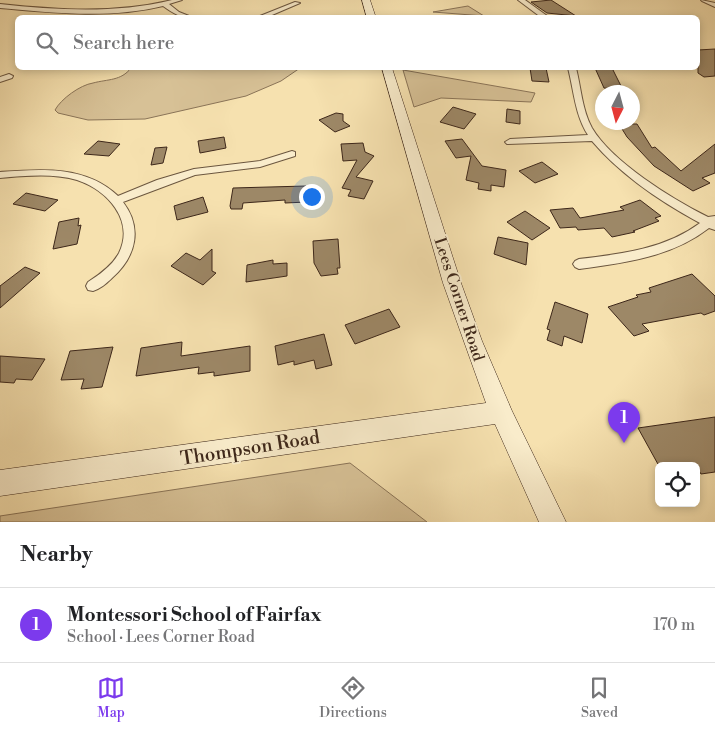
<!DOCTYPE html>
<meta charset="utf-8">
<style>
body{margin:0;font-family:"Libre Bodoni",serif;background:#f2f2f2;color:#202124}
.controls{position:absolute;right:15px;bottom:15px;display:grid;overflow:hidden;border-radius:8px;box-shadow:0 2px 8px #0003}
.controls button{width:45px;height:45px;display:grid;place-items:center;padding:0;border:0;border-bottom:1px solid #e0e0e0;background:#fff;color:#202124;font:25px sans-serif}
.compass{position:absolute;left:595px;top:85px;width:45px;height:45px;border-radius:50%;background:#fff;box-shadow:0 2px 8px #0003;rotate:186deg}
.you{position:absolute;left:311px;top:196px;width:18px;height:18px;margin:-12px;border:4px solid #fff;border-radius:50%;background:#1a73e8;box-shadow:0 0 0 8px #1a73e833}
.badge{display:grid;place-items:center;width:32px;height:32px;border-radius:50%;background:#7c3aed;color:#fff;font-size:16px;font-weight:700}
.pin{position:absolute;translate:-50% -41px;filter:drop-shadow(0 1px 2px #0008)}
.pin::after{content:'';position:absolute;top:26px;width:18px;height:15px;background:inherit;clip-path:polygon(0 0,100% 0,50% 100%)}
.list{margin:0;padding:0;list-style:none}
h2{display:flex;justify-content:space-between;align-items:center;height:65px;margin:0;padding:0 20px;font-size:21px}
h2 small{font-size:16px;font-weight:400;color:#757577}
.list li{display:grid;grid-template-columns:32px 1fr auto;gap:15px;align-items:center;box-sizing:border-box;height:75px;padding:0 20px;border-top:1px solid #e0e0e0}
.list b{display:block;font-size:19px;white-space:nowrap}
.list p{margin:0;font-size:16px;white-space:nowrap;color:#757577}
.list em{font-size:16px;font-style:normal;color:#757577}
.icon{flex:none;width:28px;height:28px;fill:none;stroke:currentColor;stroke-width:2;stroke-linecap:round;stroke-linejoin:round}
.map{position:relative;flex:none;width:715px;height:522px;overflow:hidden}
.search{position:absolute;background:#fff;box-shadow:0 2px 8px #0003;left:15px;right:15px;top:15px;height:55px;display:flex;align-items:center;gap:12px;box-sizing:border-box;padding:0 18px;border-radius:8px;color:#757577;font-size:19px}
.sheet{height:140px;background:#fff}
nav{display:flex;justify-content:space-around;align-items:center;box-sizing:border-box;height:70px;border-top:1px solid #e0e0e0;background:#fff;font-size:14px;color:#757577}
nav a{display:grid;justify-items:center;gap:2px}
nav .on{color:#7c3aed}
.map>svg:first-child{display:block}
</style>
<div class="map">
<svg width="715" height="522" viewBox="0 0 715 522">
<rect width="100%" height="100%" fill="#f6e1af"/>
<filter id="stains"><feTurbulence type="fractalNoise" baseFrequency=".004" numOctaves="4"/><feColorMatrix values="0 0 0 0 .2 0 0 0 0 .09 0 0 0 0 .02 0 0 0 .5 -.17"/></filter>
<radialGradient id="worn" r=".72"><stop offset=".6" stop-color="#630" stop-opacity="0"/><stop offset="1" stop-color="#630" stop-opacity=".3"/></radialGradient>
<!-- green -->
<path fill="#d7c196" stroke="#8a7458" d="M468,6L484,16L433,12Z
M131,68H300L281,81L246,96L145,119L88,120L58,113L55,110C61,99 80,85 93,83C108,79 121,81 131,68Z
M403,70L535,93L531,102L441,98L414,107Z
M350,463L427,522H0V516Z"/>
<!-- building -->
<path fill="#9d8867" stroke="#3d271a" d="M551,0L576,16L547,13L531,2Z
M715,49V76L704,77L698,73V50Z
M530,68H546L549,82L532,81Z
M595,68H612L623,90L604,88Z
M453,107L476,114L464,129L440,122Z
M507,109L520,111V124L506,122Z
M336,113L343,114V121L350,126L335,132L319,120Z
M619,124H637L652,148L655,147L681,171L715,144V173L702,178L710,183L693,191L654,166L627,137Z
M224,137L226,148L200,153L198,141Z
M462,139L482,166L506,170L504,187L491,185V191L478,189L479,183L466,180L471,156L456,158L445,141Z
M98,141L120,144L109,156L84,154Z
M363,143L365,152L374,156L356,177L373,181L364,199L348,196L351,190L342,188L357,160L343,161L341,144Z
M167,147L163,163L151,165L155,148Z
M542,162L558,174L535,183L519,171Z
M306,186L307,202L285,203V200L243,203L242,209H231L230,206L233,188Z
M26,193L58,200L45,211L13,204Z
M203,197L208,212L177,220L174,206Z
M640,200L661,216L655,218L659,221L633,231L635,232L612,237L604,228L578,230L576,227L560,228L550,210L573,208L580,218L624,210L620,207Z
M525,211L550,228L532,240L507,222Z
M79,218L78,226L81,225L77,244L53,249L59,222Z
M498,237L528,243L526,265L494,254Z
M338,239L340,268H337L338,274L321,276L314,263L313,241Z
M212,249V271L216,273L203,285L171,266L186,253L200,260Z
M273,260V264L287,263V276L246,282L247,265Z
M25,267L40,273L0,308V286Z
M692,274L715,296V311L704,315L701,313L642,324L649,331L634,336L608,307L638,297L636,295L651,292L649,288Z
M555,302L588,314L582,343L564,336L562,346L547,340L550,330L547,329Z
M389,309L400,327L355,344L345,325Z
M324,334L332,365L316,369L314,360L294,365V361L278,365L275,346Z
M182,342L181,356L250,346V371L214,376V372L198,374L199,367L136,376L141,348Z
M113,347L102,387L81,389L84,379L61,380L70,351Z
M0,356L45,359L32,380L16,379L14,383L0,382Z
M715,417V472L701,474L696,466H659L638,428Z"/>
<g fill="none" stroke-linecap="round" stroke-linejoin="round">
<defs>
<path id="street" d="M172,0H182L169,4L179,12L194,18C181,18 174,14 163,6C110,19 54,13 0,8V4C57,10 115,14 172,0Z
M518,0H525L550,18H542Z
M701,0L715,3V7L702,1Z
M295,2L300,3L265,18H255Z
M568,68H576C581,87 582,110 592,128C612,162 672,199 708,217L715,216V230L709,228C672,257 624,263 579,269L575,267L573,264L575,261L579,259C621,254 665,249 700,223C661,202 621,175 592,141L507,144L505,142L510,139L588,135C575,115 574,91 568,68Z
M9,74L13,76L12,78L0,82V77Z
M292,151L295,152V156L260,167L195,175L123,202C143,228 136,257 112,278C107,283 100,289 93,291L88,290L86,286L88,282C99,275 112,266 119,253C135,220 107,190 77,180C52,173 25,176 0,178V172C40,169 86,165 118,196L157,180L194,169L260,161Z"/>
<path id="secondary" d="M362,0H370L376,18H367Z
M382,68H392L461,283L482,341L512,411L566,522H539L495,424L0,496V470L486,403L443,283Z"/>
</defs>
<!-- street casing -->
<use href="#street" stroke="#6b563f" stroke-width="2"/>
<!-- secondary casing -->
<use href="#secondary" stroke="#3d271a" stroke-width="1"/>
<!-- street -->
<use href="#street" fill="#f9eccb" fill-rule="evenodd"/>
<!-- secondary -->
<use href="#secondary" fill="#f9eccb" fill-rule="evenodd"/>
</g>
<g text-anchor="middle" stroke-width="4" stroke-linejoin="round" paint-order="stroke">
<!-- street labels -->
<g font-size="16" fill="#3d271a" stroke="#f9eccb">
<text transform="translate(460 299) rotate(72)" y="6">Lees Corner Road</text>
</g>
<!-- near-street labels -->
<g font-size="19" fill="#3d271a" stroke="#f9eccb">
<text transform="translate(250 447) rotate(-9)" y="7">Thompson Road</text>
</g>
</g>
<rect width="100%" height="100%" filter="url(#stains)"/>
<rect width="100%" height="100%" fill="url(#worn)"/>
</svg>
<div class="controls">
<button><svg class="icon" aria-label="locate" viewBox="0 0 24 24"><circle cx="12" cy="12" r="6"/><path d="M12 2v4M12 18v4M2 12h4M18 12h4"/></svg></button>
</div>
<svg class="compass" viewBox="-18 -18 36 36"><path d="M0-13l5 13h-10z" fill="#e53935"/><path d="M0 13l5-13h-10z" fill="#757577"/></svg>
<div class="you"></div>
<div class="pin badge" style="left:624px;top:443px">1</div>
<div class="search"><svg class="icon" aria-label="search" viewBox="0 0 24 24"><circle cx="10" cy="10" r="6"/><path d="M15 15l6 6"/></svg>Search here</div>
</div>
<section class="sheet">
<h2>Nearby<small></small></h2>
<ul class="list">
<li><span class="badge">1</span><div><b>Montessori School of Fairfax</b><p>School · Lees Corner Road</p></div><em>170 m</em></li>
</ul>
</section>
<nav>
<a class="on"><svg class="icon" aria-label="map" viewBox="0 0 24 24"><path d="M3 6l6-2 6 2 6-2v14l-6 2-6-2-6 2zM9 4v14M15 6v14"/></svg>Map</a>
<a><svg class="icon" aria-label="directions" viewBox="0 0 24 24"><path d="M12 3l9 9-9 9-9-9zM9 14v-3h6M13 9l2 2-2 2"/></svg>Directions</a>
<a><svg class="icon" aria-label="saved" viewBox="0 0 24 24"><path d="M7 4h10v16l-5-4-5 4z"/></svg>Saved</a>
</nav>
